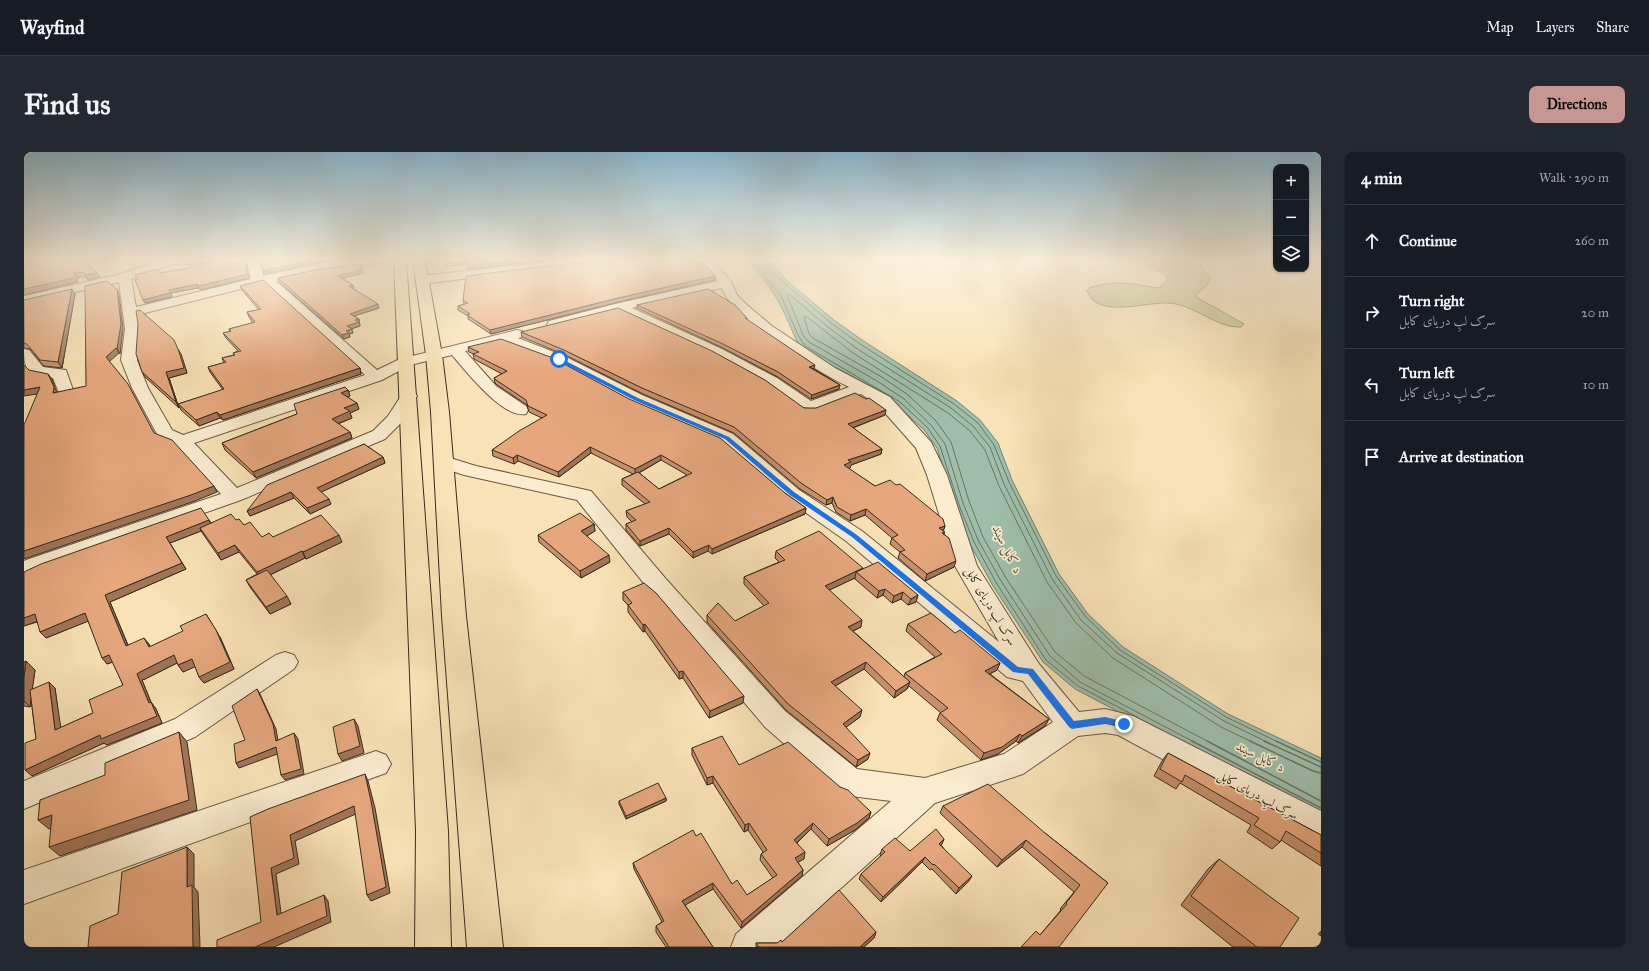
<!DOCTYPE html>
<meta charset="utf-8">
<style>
body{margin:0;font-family:"IM FELL Great Primer",Amiri,serif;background:#242831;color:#f1f3f6}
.controls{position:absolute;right:12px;top:12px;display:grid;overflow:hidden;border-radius:8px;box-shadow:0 1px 3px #0004}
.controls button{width:36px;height:36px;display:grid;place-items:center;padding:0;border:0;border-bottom:1px solid #363941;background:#171b24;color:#f1f3f6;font:20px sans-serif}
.stop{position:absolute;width:12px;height:12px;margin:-9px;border:3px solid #1a73e8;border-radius:50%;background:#fff}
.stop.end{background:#1a73e8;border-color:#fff;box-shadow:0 1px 4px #0008}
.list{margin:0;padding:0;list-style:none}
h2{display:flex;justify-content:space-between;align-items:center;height:52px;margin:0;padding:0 16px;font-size:17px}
h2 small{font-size:13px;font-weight:400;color:#9ea1a6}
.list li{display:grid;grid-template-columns:26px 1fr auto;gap:12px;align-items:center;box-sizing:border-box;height:72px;padding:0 16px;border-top:1px solid #363941}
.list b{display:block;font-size:15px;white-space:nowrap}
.list p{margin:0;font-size:13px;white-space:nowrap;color:#9ea1a6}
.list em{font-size:13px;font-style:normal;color:#9ea1a6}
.icon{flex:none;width:22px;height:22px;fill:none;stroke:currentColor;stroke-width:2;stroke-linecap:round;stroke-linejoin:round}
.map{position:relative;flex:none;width:1297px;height:795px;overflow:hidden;border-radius:8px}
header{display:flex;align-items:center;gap:24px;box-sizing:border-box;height:56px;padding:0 20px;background:#171b24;border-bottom:1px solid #363941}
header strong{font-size:19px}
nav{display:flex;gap:22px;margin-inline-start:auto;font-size:14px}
.intro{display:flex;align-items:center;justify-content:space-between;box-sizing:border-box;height:96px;padding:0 24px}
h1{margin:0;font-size:28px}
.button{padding:10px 18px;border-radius:8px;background:#c59692;color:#111;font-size:14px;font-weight:700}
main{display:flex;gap:24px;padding:0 24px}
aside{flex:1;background:#171b24;border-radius:8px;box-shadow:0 1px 3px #0004}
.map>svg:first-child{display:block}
</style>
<header>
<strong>Wayfind</strong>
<nav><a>Map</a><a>Layers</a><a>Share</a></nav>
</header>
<div class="intro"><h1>Find us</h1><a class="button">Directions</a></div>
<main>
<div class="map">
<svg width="1297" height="795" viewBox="0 0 1297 795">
<rect width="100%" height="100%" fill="#f9e2b7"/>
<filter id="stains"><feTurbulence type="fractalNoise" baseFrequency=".005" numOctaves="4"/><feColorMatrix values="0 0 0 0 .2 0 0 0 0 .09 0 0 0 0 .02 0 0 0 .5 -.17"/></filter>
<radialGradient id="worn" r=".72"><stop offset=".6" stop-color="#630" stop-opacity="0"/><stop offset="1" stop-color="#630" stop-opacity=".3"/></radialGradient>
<!-- green -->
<path fill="#c1c28c" stroke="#7c7754" d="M1130,108H1174L1178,116L1187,126L1183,133L1172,143L1174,146L1220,172L1217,175C1192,176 1171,153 1145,151C1124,150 1087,162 1070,149C1067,147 1065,142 1063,139L1065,136C1094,127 1106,132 1135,136L1144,127L1140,121L1126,116Z"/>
<!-- water -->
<path fill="#9ebeab" stroke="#758472" d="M722,108H746L761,127L810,168L838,188L933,249L956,268L974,291L988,328L1035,422L1064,462L1099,495L1204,562L1297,606V666L1051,537L1019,510L969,434L946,392L931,354L913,296L900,278L874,254L778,197C771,188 768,177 763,167C753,144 740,125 722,108Z"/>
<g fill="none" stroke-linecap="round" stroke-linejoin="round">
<!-- shore-far1 -->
<path stroke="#6b7564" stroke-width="1" d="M728,108L757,144L774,183L781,194L866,244
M743,108V111L751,123L807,171L836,192L930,252L954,271L970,293L985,330L1032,424L1061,464L1096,498L1202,565L1254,590
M867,244L877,251L903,275L916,294L935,353L950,390L973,432L1022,508L1054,534L1113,565
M1170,590L1056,530L1026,504L977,429L954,388L939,351L921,292L907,273L880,247L853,229L785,190L780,185L763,143L765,142L804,175L832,196L927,256L950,275L966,295L980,332L1028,427L1057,468L1093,501L1200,569L1243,590
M1185,590L1060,524L1031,500L982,426L959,385L945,349L927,290L912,269L883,242L856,224L789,186L785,182L780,165H783L829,201L924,261L946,279L961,298L975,334L1023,430L1052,471L1089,506L1197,575L1228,590"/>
<!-- shore -->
<path stroke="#6b7564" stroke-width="1.5" d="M1168,589L1297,656
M1183,589L1297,649
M1226,589L1289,619L1297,621
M1240,589L1297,615
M1252,589L1297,610"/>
<defs>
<path id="minor" d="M127,108H213L211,110L207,111L147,112L107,127L112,155L227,127L224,115V108H236L239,124L297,111L325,108H361L359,110L355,111L297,119L252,129L353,218L376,207L493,178L498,179L500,182L498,185L494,186L540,204L618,243L709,282L775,338L838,379L975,490L931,414L903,323L892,296L854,253L837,242L791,260L785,261L779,260L741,232L688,203L594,159L530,176L525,175L523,172L525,169L595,151L694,129L675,108H688L706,128L713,143L724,154L748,174L811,216L866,245L907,290L923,323L953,414L1015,512L1055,560L1081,557L1109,564L1297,659V691L1286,687L1094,583L1081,581L1054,584L999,622L911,651L752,795H707L712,782L867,649L826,644L815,640L741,575L626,439L553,348L440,323L413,314L411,310L413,306L420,304L452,314L567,339L642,427L761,559L833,617L901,626L980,602L1029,570L999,529L983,525L822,389L761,346L697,290L606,251L530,210L479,190L441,199L472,234L502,254L504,258L502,262C479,267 442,219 428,203L386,213L358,228L170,291L213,336L349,279L364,264L379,241L385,239L391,241L393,244L377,271L361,287L217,348L21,417L8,424L0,427V409L5,407L197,342L152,293L135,286L108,236L97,208L101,177L95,130L0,152V144L97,122L128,111ZM241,131L341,223L159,283L148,278L124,236L113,208L115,177L113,163ZM698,136C710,169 792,219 825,235L787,249L753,226L698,197L608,156Z
M539,108H577L575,110L571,111L397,132L393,131L391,128L393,125L397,124Z
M0,197L5,198L19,215L42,218L49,238L47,241L41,243L35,241L29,226C5,225 0,220 0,197Z
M261,500L270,503L274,510L270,517L171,585L0,657V629L151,567L252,503Z
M352,599L362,603L367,612L362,621L0,752V718Z"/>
<path id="major" d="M370,108H382L424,679L427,795H391L392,679Z
M389,108H401L418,203L425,260L442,464L479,795H443L418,464L407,260L402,203Z"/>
</defs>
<!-- minor casing -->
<use href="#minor" stroke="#685a44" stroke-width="2"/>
<!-- major casing -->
<use href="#major" stroke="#382c1d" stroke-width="2"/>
<!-- minor -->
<use href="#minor" fill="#fbecd0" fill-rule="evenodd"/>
<!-- major -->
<use href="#major" fill="#f9e2b7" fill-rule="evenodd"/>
</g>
<!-- wall -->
<path fill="#c6906c" stroke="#382c1d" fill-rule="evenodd" d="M59,108L76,125L64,128L62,125H54L53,130L0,143V110Z
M201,109L202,112L221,109L225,126L177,138L174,136L147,141L148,145L121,151L136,121L166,116Z
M571,109L691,124V128L595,150L467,182L444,167V164L434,158V154L441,152H440L439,148Z
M339,121L318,126L329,133L330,136H329L355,156L330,164L335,167L336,174L327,177L329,181L325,182L326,185L320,187L255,130L254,126Z
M216,134L336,216L337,222L199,268L196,266L175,274L157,258L154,252L199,238L186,220L184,215L200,211L198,206L210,203L209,201L214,199L202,186L199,181L206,180L205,177L229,171L225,165L223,160L235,158L218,138Z
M51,142L38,216L20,214L6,197L0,196V148Z
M613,153L723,166V168L790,217L816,233L815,237L787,247L754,225L699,196L613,156Z
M497,180L780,256L861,263L829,276L858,297L857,302L827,313L826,316L825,317L851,334L921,374L919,379L930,415L901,429L874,406L876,400L866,392L868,386L841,363L826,369L812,360L808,351L802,353L776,337L710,281L619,242L541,203L498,185Z
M444,195L761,341L782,356L781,362L688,402L684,399L669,406L645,382L616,394L602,378V372L608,370L603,365L602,359L621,352L598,333V327L609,322L567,301L535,325L494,309L490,312L469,304L468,298L518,266L505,260L503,253L473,233L471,231L470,226L478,222L450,207L449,202H450L445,200ZM637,308L663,323L635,337L615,321Z
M157,202L163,221L145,226L155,256L121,225L118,220Z
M324,238L326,244L324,245L335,257L326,261L328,266L314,272L326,280L328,286L232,326L201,298L198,291L273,262Z
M340,292L359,305L361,311L297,340L307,352L286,362L270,346L226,364L223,359Z
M185,368L187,371L212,368L220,373L238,385H249L318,390L282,407L281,406L246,423L267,452L246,462L226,435L222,428L233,422L215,400L197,408L177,379L146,391L162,417L86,450L104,493L125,492L126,495L196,485L210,517L180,531L175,525L171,514L159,520L153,511L121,527L118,528L127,550L132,557L138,571L83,593L80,591L8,624L12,587L7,547L6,555L0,554V510L11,518L8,537L31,536L36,576L69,561L99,533L89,510L83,512L64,469L22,486L13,470L0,474Z
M570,372L571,379L562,384L586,410L557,426L515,390L514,383Z
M752,399L838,417L894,443L892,450L884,453L877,447L868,451L859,443L853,446L831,427V426L805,438L837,475L829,479L880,525L881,521L911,505L882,479L884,472L931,481L976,511L973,518L966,522L1025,567L1021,574L994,591L992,589L974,602L957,608L913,568L916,561H917L885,534L883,537L870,546L840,517L811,534L836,565L822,575L844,607L832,615L762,558L683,470V463L711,469L740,454L720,432V425L755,410L751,406Z
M599,440L719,551L685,566L659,526L655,527L621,479L619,480L604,460V453L599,448Z
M668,596L715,613L816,635L847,660L845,666L831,678L803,694L787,677L773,691L780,707L774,710L779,718L778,724L717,776L689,737L661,753L689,795H642L632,780V774L638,770L610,717L609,711L672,684L708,732L723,743L749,726L736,708L737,702L739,700L724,678L720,680L689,631L683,633L668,603Z
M1144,601L1297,683V714L1257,688L1256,690L1248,697L1223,680L1227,673L1156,631L1152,637L1130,624L1138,609Z
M642,646V649L602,667L595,652V649Z
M919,654L1021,681L1084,731L1016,783L1037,758L1036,757L1050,740L998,695L973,715L916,661Z
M920,687L917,693L945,729L932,742L908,717L906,718L898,710L857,750L835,727L837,722L857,704L856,703L858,697L886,699Z
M1195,707L1256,795H1209L1157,753L1184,717Z
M1297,779V784L1294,782Z
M852,780L850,786L840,795H732V791H753Z"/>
<!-- shaded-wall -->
<path fill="#a17558" stroke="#382c1d" d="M290,108H312L297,110L240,122L239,119Z
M444,108L445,112L423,114L422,110Z
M493,108H525L444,117V114Z
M221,109L225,126L177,138L175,134Z
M338,118L339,121L314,127L313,124Z
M51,120L54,125L53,130L0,143V137Z
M73,121L76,125L64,128L61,123Z
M691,124V128L595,150L467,182L466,178L594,146Z
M173,132L174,136L147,141L148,145L121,151L119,148L145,138Z
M329,133L330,136L326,137L325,134Z
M48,137L51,142L38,216L34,210Z
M93,137L95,142L99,177L96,202L93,197Z
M354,152L355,156L327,165L326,162Z
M335,167L336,174L324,178L323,174L331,168Z
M328,177L329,181L325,182L326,185L320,187L318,183L322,179Z
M92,196L95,201L85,210L82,205Z
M154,197L157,202L163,221L145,226L155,256L152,250L142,220Z
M791,213L790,217L785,215Z
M336,216L337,222L199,268L196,263Z
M24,222L28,227L33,241H29Z
M816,233L815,237L787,247L788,243Z
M16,235L20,241L0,244V238Z
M324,238L326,244L319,247L317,241Z
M333,251L335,257L326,261L328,266L310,273L308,267L320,256Z
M862,258L861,263L823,278L824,272Z
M193,260L196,266L175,274L172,268Z
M326,280L328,286L232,326L229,320Z
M566,295L567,301L535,325L534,320Z
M858,297L857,302L827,313L826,316L819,319L820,313L824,308Z
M493,303L494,309L490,312L489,306Z
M637,303V308L611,323V317Z
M359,305L361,311L295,341L293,336Z
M190,334L193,340L171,349L0,407V399Z
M267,340L270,346L226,364L223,359Z
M809,345L808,351L802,353L803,348Z
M305,347L307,352L286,362L283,356Z
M782,356L781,362L688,402V397Z
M842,357L841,363L826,369L827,363Z
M185,368L188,374L176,376L177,379L146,391L142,385Z
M570,372L571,379L558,387L557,379Z
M921,374L919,380L915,376Z
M645,376V382L616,394V389Z
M315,383L318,390L282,407L279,400Z
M211,393L215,400L197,408L194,401Z
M685,393L684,399L669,406V400Z
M278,399L281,406L237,427L233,420Z
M585,403L586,410L557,426L556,419Z
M932,409L930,415L901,429L903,422Z
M158,411L162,417L86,450L107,501L102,494L81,443Z
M839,416L837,423L832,420L831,426L799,441L801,434Z
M861,437L859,443L853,446L855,439Z
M879,440L877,447L868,451L870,444Z
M894,443L892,450L884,453L887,447Z
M263,444L267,452L246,462L242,455Z
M61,461L67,468L22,486L16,480Z
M11,462L17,468L0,474V466Z
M182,462L196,485L210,517L180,531L175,525Z
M838,468L837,475L823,482L824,475Z
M621,472V479L619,480V473Z
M120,486L125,492L130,502L125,495Z
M85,503L91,509L83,512L78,506Z
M150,503L155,510L121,527L118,528L130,558L125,551L113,522L116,520Z
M168,507L173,514L159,520L154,513Z
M2,509L11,518L6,555L0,549V525Z
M842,510L840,517L806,537L807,530Z
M976,511L973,518L958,526L961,519Z
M659,519V526L655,527V520Z
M25,530L31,536L38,584L31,578Z
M886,530L883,537L870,546L872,539Z
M233,537L236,542L252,577L255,594L252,589Z
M720,544L719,551L685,566L686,559Z
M127,550L132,557L138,571L83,593L80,591L8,624L1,618L76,583Z
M838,558L836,565L817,579L819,572Z
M330,567L334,574L340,601L318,609L314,602Z
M1025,567L1021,574L994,591L998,584Z
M155,580L163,590L173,658L36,704L25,695Z
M270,581L274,587L280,622L261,628L257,623Z
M996,582L992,589L974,602L957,608L960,601Z
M252,595L256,601L215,616L212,611Z
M846,601L844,607L832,615L834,608Z
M341,622L344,629L351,656L366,741L347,749L343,743Z
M689,624V631L683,633V626Z
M642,646V649L602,667V664Z
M330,654L334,661L271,689L275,712L252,722L258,769L253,763L247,716L266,683Z
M847,660L845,666L831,678L803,694L805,687Z
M28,663L39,672L25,677L14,668Z
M725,671L724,678L720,680L721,673Z
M789,671L787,677L769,694L770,688Z
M920,687L918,692L912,697L915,692Z
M1002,688L998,695L973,715L978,708Z
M163,695L170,702V735L174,740L176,795H169L163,735Z
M781,700L780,707L769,713L771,706Z
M901,705L898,710L857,750L859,745Z
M779,718L778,724L717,776L718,770Z
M948,724L945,729L932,742L935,736Z
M689,731V737L658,755V749Z
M300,743L304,749L307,770L250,795H231Z
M852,780L850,786L840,795H836Z"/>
<!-- building -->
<path fill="#e6a77d" stroke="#382c1d" d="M7,108H59L73,121L61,123V121L51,120L50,126L0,137V110Z
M237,108H252L253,110L261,108H290L239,119Z
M422,108H444L422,110Z
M444,108H493L444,114Z
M574,108H672L681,113L691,124L594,146L466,178L443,163L446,162L434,154L444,151L439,148L442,124Z
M195,109H201L202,112L221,109L224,122L175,134L173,132L145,138L146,141L119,148L111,128L114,127L111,123L134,117L136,121L166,116V113Z
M335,112L338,118L313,124L329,133L325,134L354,152L326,162L335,167L331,168L335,170L323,174L328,177L322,179L325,181L318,183L254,126L296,117Z
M239,128L336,216L196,263L193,260L172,268L154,252L200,237L184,215L202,210L198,206L211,203L209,201L217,199L199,181L207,179L205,177L231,170L223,160L237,157L216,134Z
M83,129L93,137L97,172L93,197L92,196L82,205L104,232L130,281L148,288L190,334L167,343L0,399V273L16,235L0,238V213L5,218L24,222L30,235L29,241L62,234L61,134Z
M48,137L34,210L16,208L3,192L0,191V148Z
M684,137L711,153L723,166H721L791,213L785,215L816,233L788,243L754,220L699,192L613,153Z
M594,156L688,199L741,228L780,256H792L831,241L842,247L845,246L862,258L824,272L858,297L824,308L827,310L820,313L851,334L866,328L872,333L876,332L919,367L921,374L915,376L921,380L918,381L925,386L932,409L903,422L876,400L881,398L868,386L874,383L842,357L827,363L813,355L809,345L803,348L777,331L710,275L618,236L540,198L497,180Z
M116,158L150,188L154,197L160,216L142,220L152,250L118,220L112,202L114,172L112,159Z
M477,187L529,206L605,247L696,286L761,341L782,356L688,397L685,393L669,400L645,376L616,389L602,372L612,368L602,359L626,350L598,327L614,320L635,337L668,321L637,303L611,317L566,295L534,320L493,303L489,306L468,298L495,279L523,263L504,254L502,248L472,228L470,226L483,219L449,202L455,200L444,195Z
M321,235L324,238L317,241L333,251L320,256L326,259L308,267L326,280L229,320L198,291L273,262L270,252Z
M340,292L359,305L293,336L305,347L283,356L267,340L223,359L243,333Z
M177,356L185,368L142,385L158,411L81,443L102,494L120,486L125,495L159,479L156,474L182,462L192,478L206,510L175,525L168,507L154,513L150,503L116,520L113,522L125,551L127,550L133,564L77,587L76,583L1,618V591L12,587L6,538L25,530L31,578L69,561L65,548L99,533L85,503L78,506L61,461L16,480L11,462L0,466V420L17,412Z
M556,361L570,372L557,379L585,403L556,419L514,383Z
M207,362L212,368L215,367L220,373L226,370L238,385L245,381L249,385L297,363L315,383L279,400L278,399L233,420L211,393L194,401L176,376Z
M795,379L839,416L801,434L838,468L824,475L886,530L872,539L842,510L807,530L838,558L819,572L846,601L834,608L763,551L683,463L694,451L711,469L745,451L720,425L761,408L752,399Z
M854,410L894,443L887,447L879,440L870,444L861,437L855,439L832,420Z
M243,418L263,444L242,455L222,428Z
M620,431L632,441L720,544L686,559L659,519L655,520L621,472L619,473L604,453L608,451L599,440Z
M907,461L931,481L936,478L976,511L961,519L1025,567L998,584L996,582L978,595L960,601L916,561L924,556L881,521L918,502L884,472Z
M2,509L0,525V510Z
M233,537L249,572L252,589L270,581L277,617L257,623L252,595L212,611L210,592L221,588L208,554Z
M330,567L336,594L314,602L309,575Z
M155,580L165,648L25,695L28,663L14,668L16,648L81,623V611Z
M698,584L715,613L764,590L816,635L824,638L847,660L833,671L805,687L789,671L770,688L781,700L771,706L779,718L718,770L689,731L658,749L689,795H645L632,774L640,769L609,711L669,678L672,684L677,681L708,732L713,728L723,743L753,723L737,702L743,698L725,671L721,673L689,624L683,626L668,596Z
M1144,601L1297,683V701L1262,679L1256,690L1230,673L1235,666L1161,623L1158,630L1136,617Z
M341,622L347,649L362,735L343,743L330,654L266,683L270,706L247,716L253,763L300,743L303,764L231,795H193V788L237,770L226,665L244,657Z
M634,631L642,646L602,664L595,649Z
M964,632L1021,681L1084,731L1035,795H997L1012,779L1016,783L1043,752L1042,751L1056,733L1002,688L978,708L919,654Z
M912,677L920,687L915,692L948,724L935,736L910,712L909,713L901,705L859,745L837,722L861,700L858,697L871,686L886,699Z
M163,695V735L168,733L169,795H64L66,774L94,762L98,720Z
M1195,707L1275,766L1256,795H1233L1167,744Z
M815,738L852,780L836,795H735L732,791H753L757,788L758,790Z"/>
<!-- sky -->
<linearGradient id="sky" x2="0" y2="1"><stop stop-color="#8ab8d0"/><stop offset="0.49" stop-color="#fcf2df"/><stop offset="1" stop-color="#fcf2df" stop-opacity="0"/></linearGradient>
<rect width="1297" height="219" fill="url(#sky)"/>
<!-- route -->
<path fill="#1a73e8" d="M533,206H536L614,246L705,285L770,340L833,383L994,515L1009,517L1050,569L1081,565L1102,570L1104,572L1102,575L1100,576L1081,572L1048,577L1045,575L1004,522L989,520L828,385L766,343L701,287L610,248L533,208Z"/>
<g text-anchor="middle" stroke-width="3.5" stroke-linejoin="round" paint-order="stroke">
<!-- street labels -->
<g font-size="12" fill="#382c1d" stroke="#fbecd0">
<text transform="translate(967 454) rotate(59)" y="4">سرک لبِ دریای کابل</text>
<text transform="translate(1234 643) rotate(28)" y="4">سرک لبِ دریای کابل</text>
</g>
<!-- water labels -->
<g font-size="13" font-style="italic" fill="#525040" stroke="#fbecd0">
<text transform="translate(984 397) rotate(64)" y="5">د کابل سيند</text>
<text transform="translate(1237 604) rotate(26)" y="5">د کابل سيند</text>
</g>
</g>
<rect width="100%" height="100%" filter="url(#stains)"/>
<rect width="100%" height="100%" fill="url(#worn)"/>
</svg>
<div class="controls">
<button>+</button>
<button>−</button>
<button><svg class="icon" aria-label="layers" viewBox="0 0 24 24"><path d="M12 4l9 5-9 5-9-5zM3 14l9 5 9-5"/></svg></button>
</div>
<div class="stop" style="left:535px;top:207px"></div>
<div class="stop end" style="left:1100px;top:572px"></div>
</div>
<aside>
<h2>4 min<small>Walk · 290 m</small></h2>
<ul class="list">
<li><svg class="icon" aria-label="ahead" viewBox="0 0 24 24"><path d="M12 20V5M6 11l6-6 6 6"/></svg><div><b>Continue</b></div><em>260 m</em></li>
<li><svg class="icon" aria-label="right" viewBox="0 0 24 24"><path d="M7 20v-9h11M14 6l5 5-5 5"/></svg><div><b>Turn right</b><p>سرک لبِ دریای کابل</p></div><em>20 m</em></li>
<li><svg class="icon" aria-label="left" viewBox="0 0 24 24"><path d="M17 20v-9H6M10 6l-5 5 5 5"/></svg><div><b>Turn left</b><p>سرک لبِ دریای کابل</p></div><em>10 m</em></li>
<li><svg class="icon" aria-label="arrive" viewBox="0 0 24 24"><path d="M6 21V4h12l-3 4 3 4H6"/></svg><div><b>Arrive at destination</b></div></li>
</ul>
</aside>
</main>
